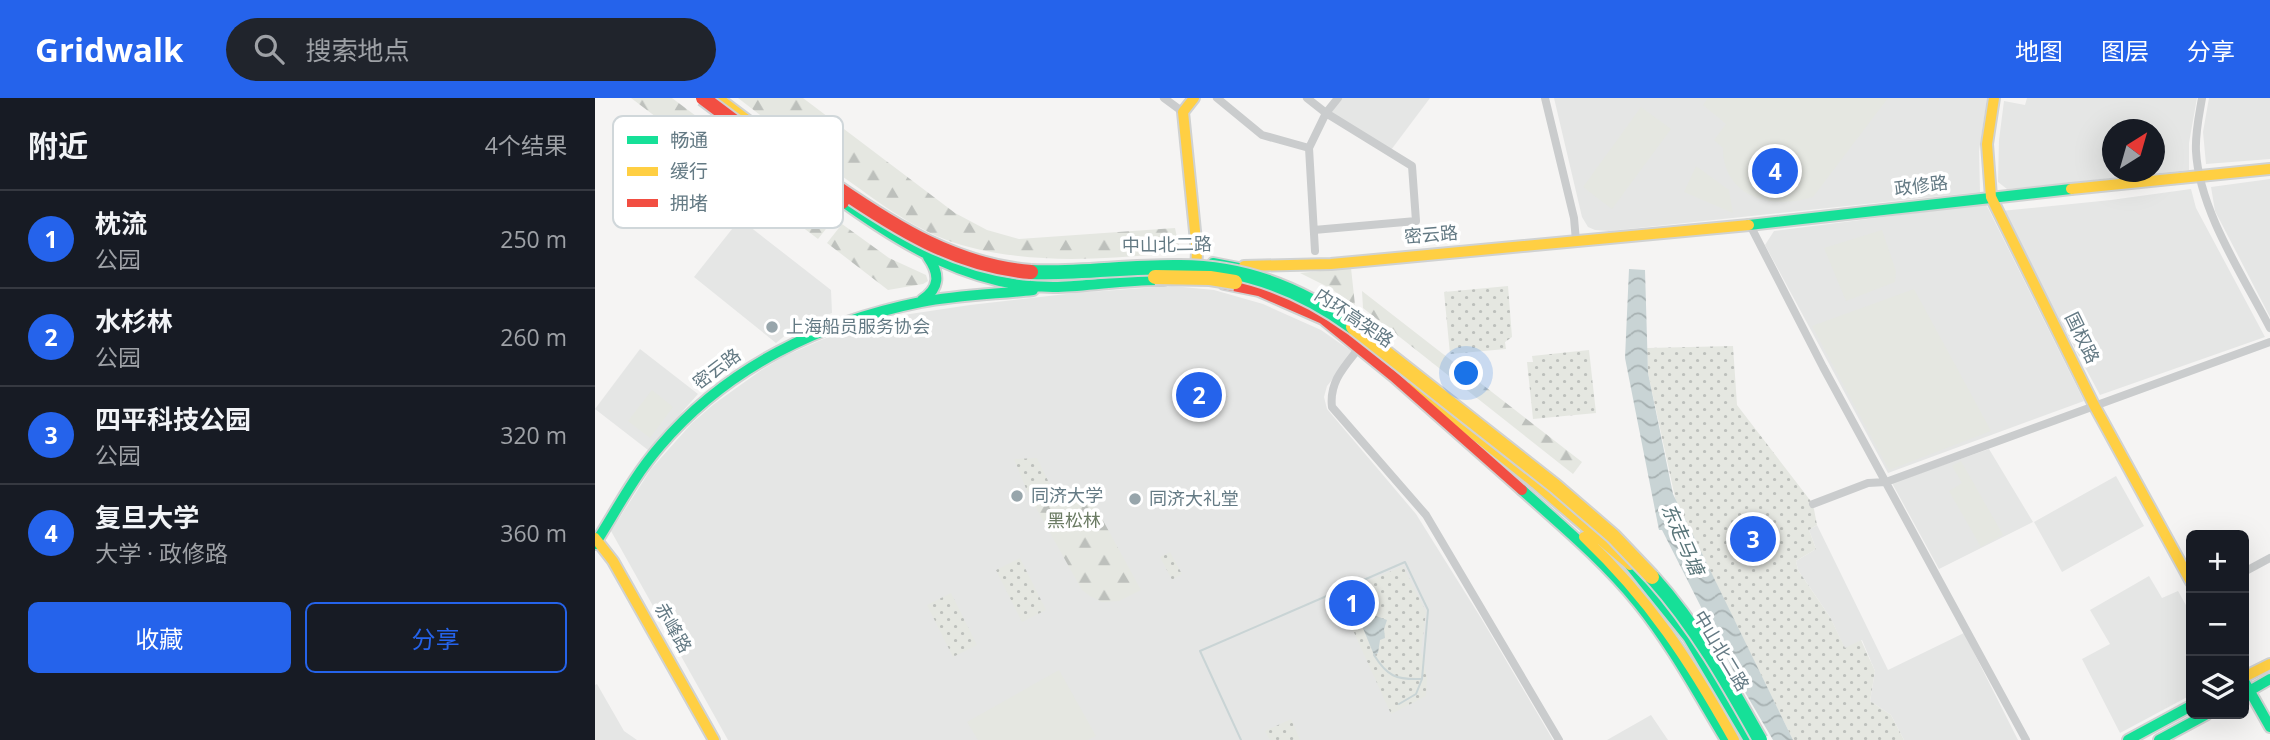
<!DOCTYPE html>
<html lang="zh">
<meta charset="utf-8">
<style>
body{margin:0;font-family:"Open Sans","Noto Sans SC",sans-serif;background:#20242c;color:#f1f3f6}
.controls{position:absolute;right:21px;bottom:21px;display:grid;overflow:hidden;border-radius:10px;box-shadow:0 7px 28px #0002}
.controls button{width:63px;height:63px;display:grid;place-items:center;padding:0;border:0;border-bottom:2px solid #363941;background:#171b24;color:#f1f3f6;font:35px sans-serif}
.compass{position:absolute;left:1507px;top:21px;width:63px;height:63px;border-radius:50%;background:#171b24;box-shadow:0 7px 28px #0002;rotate:37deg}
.you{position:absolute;left:872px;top:276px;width:24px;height:24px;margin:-18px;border:5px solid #fff;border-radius:50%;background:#1a73e8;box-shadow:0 0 0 10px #1a73e833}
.badge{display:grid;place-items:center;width:46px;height:46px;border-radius:50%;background:#2563eb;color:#fff;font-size:23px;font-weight:700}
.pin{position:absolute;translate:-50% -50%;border:4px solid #fff;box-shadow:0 2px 7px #0006}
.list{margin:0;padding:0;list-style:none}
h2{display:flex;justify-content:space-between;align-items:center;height:91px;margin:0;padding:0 28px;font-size:30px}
h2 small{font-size:23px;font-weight:400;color:#9ea1a6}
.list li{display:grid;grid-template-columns:46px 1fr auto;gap:21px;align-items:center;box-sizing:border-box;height:98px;padding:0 28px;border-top:2px solid #363941}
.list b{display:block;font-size:26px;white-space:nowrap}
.list p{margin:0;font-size:23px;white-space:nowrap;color:#9ea1a6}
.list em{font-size:23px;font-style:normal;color:#9ea1a6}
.actions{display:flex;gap:14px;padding:21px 28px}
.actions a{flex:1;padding:16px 0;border:2px solid #2563eb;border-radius:10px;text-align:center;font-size:24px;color:#2563eb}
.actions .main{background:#2563eb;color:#fff}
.icon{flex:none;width:38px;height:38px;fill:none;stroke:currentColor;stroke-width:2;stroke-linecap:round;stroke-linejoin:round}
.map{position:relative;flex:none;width:1675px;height:642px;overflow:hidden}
header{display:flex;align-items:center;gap:42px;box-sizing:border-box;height:98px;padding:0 35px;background:#2563eb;color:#fff}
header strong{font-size:33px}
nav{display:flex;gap:38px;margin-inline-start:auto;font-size:24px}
.search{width:490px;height:63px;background:#20242c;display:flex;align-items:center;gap:18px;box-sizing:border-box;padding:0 24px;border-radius:38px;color:#9ea1a6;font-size:26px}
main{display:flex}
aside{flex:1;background:#171b24}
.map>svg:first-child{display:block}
</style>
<header>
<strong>Gridwalk</strong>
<div class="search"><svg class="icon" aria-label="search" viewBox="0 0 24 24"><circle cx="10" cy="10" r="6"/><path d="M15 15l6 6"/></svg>搜索地点</div>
<nav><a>地图</a><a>图层</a><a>分享</a></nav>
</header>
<main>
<aside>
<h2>附近<small>4个结果</small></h2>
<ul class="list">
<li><span class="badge">1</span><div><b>枕流</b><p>公园</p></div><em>250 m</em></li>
<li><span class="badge">2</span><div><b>水杉林</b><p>公园</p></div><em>260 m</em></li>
<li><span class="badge">3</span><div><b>四平科技公园</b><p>公园</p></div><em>320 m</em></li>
<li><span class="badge">4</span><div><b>复旦大学</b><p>大学 · 政修路</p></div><em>360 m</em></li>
</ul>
<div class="actions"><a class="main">收藏</a><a>分享</a></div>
</aside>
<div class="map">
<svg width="1675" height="642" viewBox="0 0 1675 642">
<defs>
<pattern id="grass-dots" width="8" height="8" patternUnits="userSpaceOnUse" patternTransform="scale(1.75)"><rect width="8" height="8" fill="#e5e7e1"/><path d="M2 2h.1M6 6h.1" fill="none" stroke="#bdc0bc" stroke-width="1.8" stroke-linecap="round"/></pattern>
<pattern id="forest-firs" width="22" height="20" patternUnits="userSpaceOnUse" patternTransform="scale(1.75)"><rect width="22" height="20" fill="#e5e7e1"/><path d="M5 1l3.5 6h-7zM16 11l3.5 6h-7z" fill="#bdc0bc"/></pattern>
<pattern id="water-waves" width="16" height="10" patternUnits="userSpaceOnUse" patternTransform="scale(1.75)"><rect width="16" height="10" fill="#c9d4d5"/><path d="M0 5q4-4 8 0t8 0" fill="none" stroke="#a7b1b2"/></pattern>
</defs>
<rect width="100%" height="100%" fill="#f5f4f3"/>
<!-- built -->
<path fill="#e5e6e5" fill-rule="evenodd" d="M746,0H835L796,52L736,14Z
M959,0H1392L1384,53L1385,94L1014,133L1000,132L993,129L987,119Z
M1432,0H1602L1594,45V72L1412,91L1403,84L1404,42L1409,3L1430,7ZM1518,32H1560V74H1518Z
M1614,0H1675V61L1611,66L1608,34Z
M1675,81V219L1620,113L1616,89Z
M1596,91L1601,110L1670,239L1505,297L1406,113L1516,102Z
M1391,106L1489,303L1293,375L1170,147L1179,133Z
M145,121L236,192L237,215L199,230L181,245L99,179Z
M577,188L619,192L668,206L726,232L759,255L732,288L729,299L732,311L821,416L886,520L958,642H133L16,433L56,371L97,325L119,306L165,273L188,259L226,242L266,227L315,216L375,207L480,195Z
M45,251L103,296L53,352L0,311Z
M1394,351L1438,424L1344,471L1297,385Z
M1521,378L1549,428L1467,474L1439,424Z
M1222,427L1293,572L1369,535L1423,642H1309L1296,617L1275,603L1280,573L1267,542L1250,551L1235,519L1203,472L1201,463L1221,451L1214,432Z
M1554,478L1567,500L1583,493L1596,516V597L1525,635L1487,561L1515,546L1495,512Z
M2,586L29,633L42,642H0V587Z
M1056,617L1073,642H1012Z"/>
<!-- grass -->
<path fill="url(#grass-dots)" d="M913,188L917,239L910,244L911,251L855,256L849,194Z
M1138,248L1142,307L1218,406L1222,427L1214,432L1221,451L1201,463L1203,472L1235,519L1250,550L1266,542L1280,573L1275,603L1296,617L1309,642H1198L1081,404L1053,275L1052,250Z
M994,252L1001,315L938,321L932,264H938L937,258Z
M589,272L633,299L618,323L575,295Z
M442,360L456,389L439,397L432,393L419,361Z
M575,454L587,476L577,482L565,459Z
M425,460L451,512L427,524L401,472Z
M808,468L831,514L826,553L832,580L831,598L796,616L742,497Z
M356,495L382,547L358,559L332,507Z
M696,621L705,642H675L670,633Z"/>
<!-- forest -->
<path fill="url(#forest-firs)" d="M36,0H77L125,36L110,56Z
M143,0H208L360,115L392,132L424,141L580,130L585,154C514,161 443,167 374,149C330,138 294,112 258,86C219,59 181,29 143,0Z
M151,56L238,122L223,141L136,75Z
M247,126L294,160L331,177L333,183L328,186L293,192L232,145Z
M756,170L760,207L733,189L705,175Z
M767,193L987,364L978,376L768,210Z
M474,393L488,396L499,406L546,492L524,503L507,504L495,498L487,492L440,408L463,395Z"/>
<!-- garden -->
<path fill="#e5e7e1" d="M1113,0H1293L1218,99C1178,112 1128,100 1128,50L1119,42L1131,26L1108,7Z
M1046,9L1076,31L1017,111L988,89Z
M1101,68L1134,92L1138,115L1089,94Z
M1287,132L1301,173L1300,184L1251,203L1229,150Z
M1319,191L1396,333L1294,372L1217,228Z
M57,292L78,309L55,340L33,323Z
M1366,363L1408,437L1386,449L1354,393L1367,385L1357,368Z
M464,572L501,638L493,642H383L372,624Z"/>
<!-- water -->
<path fill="url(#water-waves)" d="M1034,171L1050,172L1053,275L1078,396L1198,642H1178L1144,584L1067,432H1064L1030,260Z
M774,511H779L781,518L792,522L789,531L790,540L785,542L783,555L779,557L763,518Z"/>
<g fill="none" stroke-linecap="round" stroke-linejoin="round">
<!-- stream -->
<path stroke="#c9d4d5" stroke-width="2" d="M779,557C792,578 801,582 826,581
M646,642L605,553L810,464L833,512L827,581L821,596L804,606"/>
<!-- canal -->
<path stroke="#c9d4d5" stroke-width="7" d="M752,488L763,518"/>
<defs>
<path id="fast" d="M240,98C306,146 378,191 463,189C498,188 533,181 569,182
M1154,127L1476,91
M618,165L659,173
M327,202C345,190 345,176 333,159
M927,392C967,428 1009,463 1043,505C1077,547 1103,596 1131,642
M0,446C21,413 39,378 65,348C132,269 226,224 326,204C363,197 401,196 438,192
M1035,467L1093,539L1154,642
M1649,583L1675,629
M1649,596L1675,581
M1533,642L1596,608
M1564,642L1612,616"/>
<path id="slow" d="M123,0L241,89
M599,0L588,14L602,153L601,175
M1399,0L1392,46L1396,99L1499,307L1596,484
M1476,91L1675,71
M649,168L736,166L1154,127
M818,287L940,385L1035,467
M989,439C1055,502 1095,563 1139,642
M0,440L18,463L119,642
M1649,579L1675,566"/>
<path id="jam" d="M629,186L664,193L728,221L798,278L927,392"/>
</defs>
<!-- fast casing -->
<use href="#fast" stroke="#d0d2d2" stroke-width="14"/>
<!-- slow casing -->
<use href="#slow" stroke="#d0d2d2" stroke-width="14"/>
<!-- jam casing -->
<use href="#jam" stroke="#d0d2d2" stroke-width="14"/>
<!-- street -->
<path stroke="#cacccd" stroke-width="8" d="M569,0L588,14
M622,0L667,37L714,50
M712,0L731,15L714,50L720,153
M950,0L979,120L981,143
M1607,0C1604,18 1600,35 1601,53C1604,112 1648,178 1675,230
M1155,127L1228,269L1431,642
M719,132L821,123L817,68L731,15L743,0
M764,250C749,269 734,284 737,309L831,417L964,642
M1218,406L1273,385L1291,384L1675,244
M1649,474L1675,460"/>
<!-- fast -->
<use href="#fast" stroke="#16e098" stroke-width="10"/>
<!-- slow -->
<use href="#slow" stroke="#ffcf43" stroke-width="10"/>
<!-- jam -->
<use href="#jam" stroke="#f24e42" stroke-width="10"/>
<defs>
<path id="fast-bridge" d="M436,174C486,176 535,168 585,169C648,169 707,192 758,229
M1057,479C1101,528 1133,585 1165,642"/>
<path id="slow-bridge" d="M560,179L615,180L640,184
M758,229L960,388L1018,438L1057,479"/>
<path id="jam-bridge" d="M108,0L247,104
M241,89C301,130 361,168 436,174"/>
</defs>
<!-- fast-bridge casing -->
<use href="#fast-bridge" stroke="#d0d1d1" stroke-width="18" stroke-linecap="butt"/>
<!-- slow-bridge casing -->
<use href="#slow-bridge" stroke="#d0d1d1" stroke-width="18" stroke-linecap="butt"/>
<!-- jam-bridge casing -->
<use href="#jam-bridge" stroke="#d0d1d1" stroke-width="18" stroke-linecap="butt"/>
<!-- fast-bridge -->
<use href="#fast-bridge" stroke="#16e098" stroke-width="14"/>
<!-- slow-bridge -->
<use href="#slow-bridge" stroke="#ffcf43" stroke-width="14"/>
<!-- jam-bridge -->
<use href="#jam-bridge" stroke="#f24e42" stroke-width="14"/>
</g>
<!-- markers -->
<g fill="#97a5ab" stroke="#fff" stroke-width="2.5">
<circle cx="177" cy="229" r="7"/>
<circle cx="422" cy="398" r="7"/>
<circle cx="540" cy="401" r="7"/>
</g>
<g text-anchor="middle" stroke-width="7" stroke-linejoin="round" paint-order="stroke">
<!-- street labels -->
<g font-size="18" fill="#647a84" stroke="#fff">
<text transform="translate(1326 88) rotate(-7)" y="6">政修路</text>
<text transform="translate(836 137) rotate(-5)" y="6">密云路</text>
<text transform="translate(572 147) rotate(-1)" y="6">中山北二路</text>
<text transform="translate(759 220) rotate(34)" y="6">内环高架路</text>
<text transform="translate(1487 240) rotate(64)" y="6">国权路</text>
<text transform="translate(122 271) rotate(-37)" y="6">密云路</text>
<text transform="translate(78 530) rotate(60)" y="6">赤峰路</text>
<text transform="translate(1126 553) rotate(59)" y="6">中山北二路</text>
</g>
<!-- poi labels -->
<g font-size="18" fill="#647a84" stroke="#fff" text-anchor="start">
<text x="191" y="235">上海船员服务协会</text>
<text x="436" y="404">同济大学</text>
<text x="554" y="407">同济大礼堂</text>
</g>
<!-- park labels -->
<g font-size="18" fill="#6b7b63" stroke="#fff">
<text x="479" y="429">黑松林</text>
</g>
<!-- water labels -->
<g font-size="19" font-style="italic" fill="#5a767a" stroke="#fff">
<text transform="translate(1088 441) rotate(66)" y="7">东走马塘</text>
</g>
</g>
<!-- legend -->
<rect x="18" y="18" width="230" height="112" rx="10" fill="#fff" stroke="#d0d7da" stroke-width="2"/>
<rect x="32" y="38" width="31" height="8" fill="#16e098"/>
<rect x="32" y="69" width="31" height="9" fill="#ffcf43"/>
<rect x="32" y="101" width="31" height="8" fill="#f24e42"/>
<g font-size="19" fill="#647a84">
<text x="75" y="49">畅通</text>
<text x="75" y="80">缓行</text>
<text x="75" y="112">拥堵</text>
</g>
</svg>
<div class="controls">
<button>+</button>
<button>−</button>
<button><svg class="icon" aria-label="layers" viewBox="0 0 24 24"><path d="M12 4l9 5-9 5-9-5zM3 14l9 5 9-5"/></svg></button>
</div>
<svg class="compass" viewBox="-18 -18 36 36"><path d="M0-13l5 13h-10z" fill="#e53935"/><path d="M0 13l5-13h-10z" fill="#9ea1a6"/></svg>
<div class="you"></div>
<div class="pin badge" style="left:757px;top:505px">1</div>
<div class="pin badge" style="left:604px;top:297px">2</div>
<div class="pin badge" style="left:1158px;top:441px">3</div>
<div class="pin badge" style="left:1180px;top:73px">4</div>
</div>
</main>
